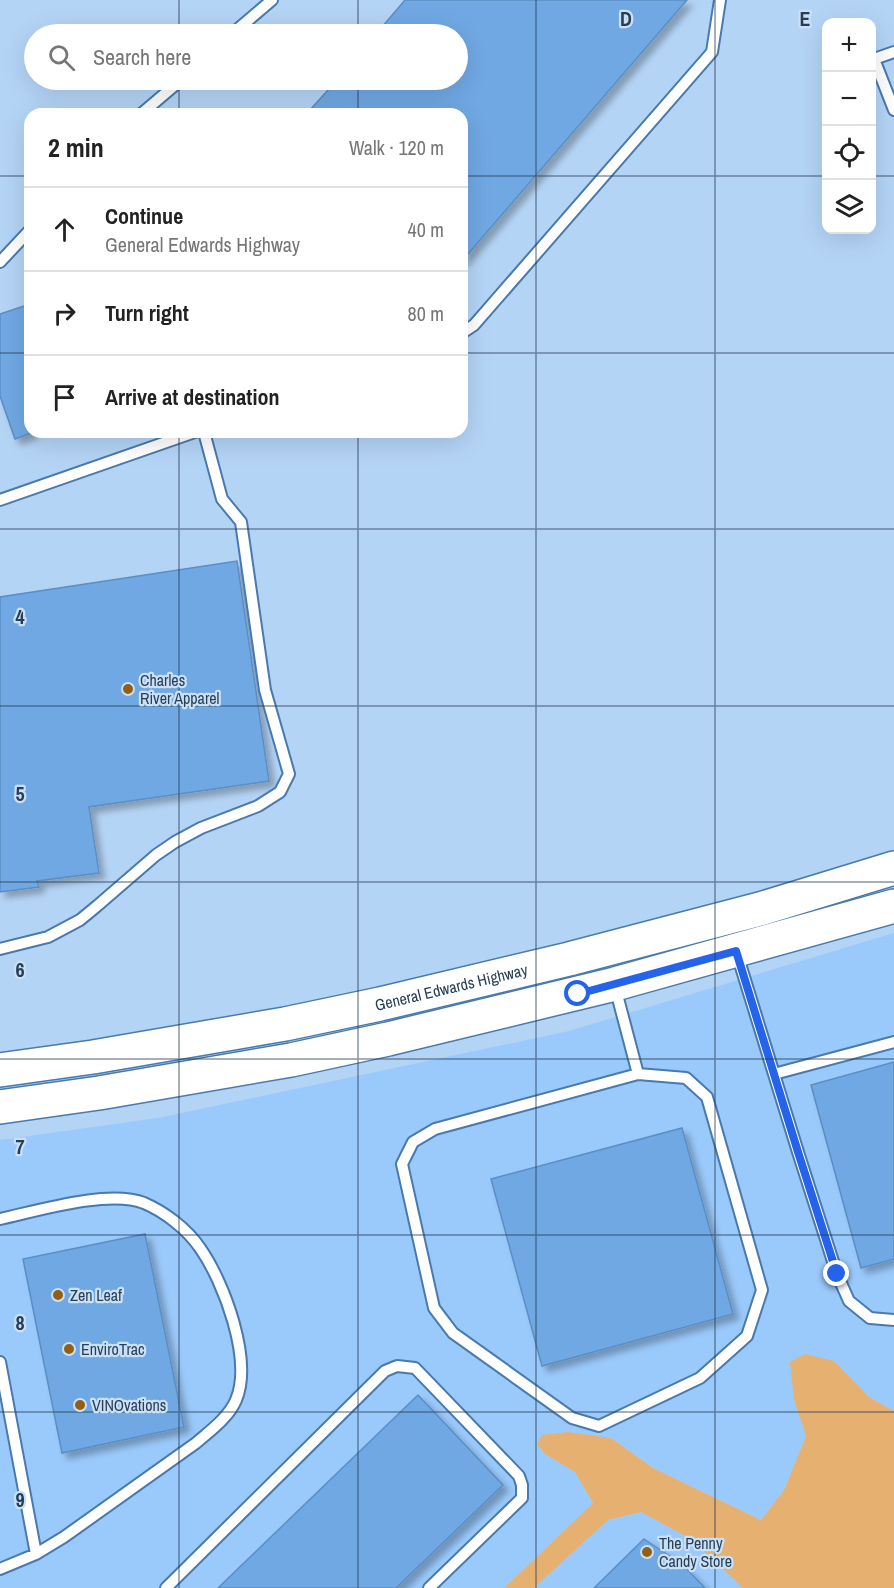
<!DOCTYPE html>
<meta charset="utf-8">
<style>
body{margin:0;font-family:"Archivo Narrow",sans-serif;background:#f6f6f6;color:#222}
.controls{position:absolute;right:18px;top:18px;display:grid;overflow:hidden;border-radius:12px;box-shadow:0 6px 24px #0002}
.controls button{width:54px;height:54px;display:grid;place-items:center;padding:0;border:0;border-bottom:2px solid #e0e0e0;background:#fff;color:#222;font:30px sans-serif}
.stop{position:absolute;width:18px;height:18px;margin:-14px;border:4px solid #2563eb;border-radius:50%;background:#fff}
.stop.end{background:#2563eb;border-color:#fff;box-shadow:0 2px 6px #0008}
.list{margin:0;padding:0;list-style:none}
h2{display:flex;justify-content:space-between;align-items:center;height:78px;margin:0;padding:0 24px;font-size:26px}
h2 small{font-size:20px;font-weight:400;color:#767676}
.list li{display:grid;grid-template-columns:39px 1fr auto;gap:18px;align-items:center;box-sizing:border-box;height:84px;padding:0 24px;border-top:2px solid #e0e0e0}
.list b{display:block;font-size:22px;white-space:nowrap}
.list p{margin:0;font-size:20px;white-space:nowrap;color:#767676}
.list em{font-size:20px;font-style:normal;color:#767676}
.icon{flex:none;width:33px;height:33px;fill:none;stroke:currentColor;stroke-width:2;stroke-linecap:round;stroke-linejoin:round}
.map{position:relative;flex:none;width:894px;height:1588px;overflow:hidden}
.search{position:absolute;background:#fff;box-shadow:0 6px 24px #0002;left:24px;top:24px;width:444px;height:66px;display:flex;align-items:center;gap:15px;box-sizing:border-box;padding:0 21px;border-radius:33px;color:#767676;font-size:22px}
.panel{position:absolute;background:#fff;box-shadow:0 6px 24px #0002;left:24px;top:108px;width:444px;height:330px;border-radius:18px}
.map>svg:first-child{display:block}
</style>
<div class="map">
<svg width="894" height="1588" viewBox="0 0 894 1588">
<defs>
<filter id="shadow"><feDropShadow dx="5.5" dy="5.5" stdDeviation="3" flood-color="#0004"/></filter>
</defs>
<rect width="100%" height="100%" fill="#b4d4f6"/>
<!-- built -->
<path fill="#9ac9fb" d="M894,933V1411L869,1397L834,1361L794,1400L806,1436L784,1490L761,1520L653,1468L611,1438L545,1454L575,1472L593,1503L504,1588H0V1140L158,1118L569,1031Z
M641,1512L691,1539L743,1588H534L608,1520Z"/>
<!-- green -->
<path fill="#e5b070" d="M805,1354L834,1361L869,1397L894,1411V1588H743L691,1539L641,1512L608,1520L534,1588H504L593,1503L575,1472L545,1454L537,1444L542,1435L568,1432L611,1438L653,1468L761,1520L784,1490L806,1436L794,1400L790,1362Z"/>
<!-- building -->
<path fill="#70a8e3" stroke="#5b8ec3" stroke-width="1.5" filter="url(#shadow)" d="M405,0H687L462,261V114H301L309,111L337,80H458V34H376Z
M30,304V432H34L15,439L0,396V314Z
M237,561L269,781L89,807L99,873L37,881L39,887L0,892V597Z
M894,1062V1259L861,1268L811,1085Z
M682,1128L733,1314L542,1366L491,1179Z
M145,1234L184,1427L62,1453L23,1259Z
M418,1395L503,1485L396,1588H218Z
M644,1539L683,1565L705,1588H594Z"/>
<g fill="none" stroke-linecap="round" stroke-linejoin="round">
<defs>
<path id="service" d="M232,34L272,0
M894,52L874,59L894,110
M141,114L181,80
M0,262L30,230
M462,333L474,325L712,52L720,0
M0,500L195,432
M0,949L48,937L80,920L97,906L156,855L175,842L201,828L258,806L280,792L289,774L265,690L241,522L222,499L204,432
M737,954L798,1152L837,1274L849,1301L870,1318L894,1320
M615,987L638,1074L435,1129L413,1142L402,1164L434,1308L453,1333L572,1418L599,1426L700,1378L747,1336L762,1290L707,1097L686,1078L638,1074
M774,1074L894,1042
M0,1219C37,1211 109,1189 144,1203C165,1212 187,1229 200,1248C224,1282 253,1360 236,1400C229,1417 210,1431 196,1443L64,1537L36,1554L0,1569
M0,1362L36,1554
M166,1588L385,1371L397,1366L415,1368L519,1476L522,1485V1498L429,1588"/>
<g id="primary">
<path id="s1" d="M0,1070L93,1057L285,1024L380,1004L569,959L760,909L894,868"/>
<path d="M0,1107L99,1093L291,1060L388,1039L615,984L894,906"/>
</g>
</defs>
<!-- service casing -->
<use href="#service" stroke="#487aae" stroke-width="14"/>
<!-- primary casing -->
<use href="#primary" stroke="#487aae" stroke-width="36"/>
<!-- service -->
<use href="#service" stroke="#fff" stroke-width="10"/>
<!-- primary -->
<use href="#primary" stroke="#fff" stroke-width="33"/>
</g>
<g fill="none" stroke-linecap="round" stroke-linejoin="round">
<!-- route -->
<path stroke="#2563eb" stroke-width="8" d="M578,994L736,951L798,1152L837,1274"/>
</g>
<!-- grid -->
<path fill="none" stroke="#283e55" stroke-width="1.5" stroke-opacity="0.55" d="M179,0V34M358,0V34M536,0V1588M715,0V1588M179,80V114M358,80V114M0,176H30M462,176H826M872,176H894M0,353H30M462,353H894M179,432V1588M358,432V1588M0,529H894M0,706H894M0,882H894M0,1059H894M0,1235H894M0,1412H894"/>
<!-- markers -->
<g fill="#935f12" stroke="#cae0f7" stroke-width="2">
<circle cx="128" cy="689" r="6"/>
<circle cx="58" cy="1295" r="6"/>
<circle cx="69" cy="1349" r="6"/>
<circle cx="80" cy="1405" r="6"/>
<circle cx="647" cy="1552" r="6"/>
</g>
<g text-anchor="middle" stroke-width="4.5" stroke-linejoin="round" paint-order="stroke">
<!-- poi labels -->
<g font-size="16" fill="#283e55" stroke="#cae0f7" text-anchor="start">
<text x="140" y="686">Charles<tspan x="140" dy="18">River Apparel</tspan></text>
<text x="70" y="1301">Zen Leaf</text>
<text x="81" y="1355">EnviroTrac</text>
<text x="92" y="1411">VINOvations</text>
<text x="659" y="1549">The Penny<tspan x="659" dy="18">Candy Store</tspan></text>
</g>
<!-- street labels -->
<g font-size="16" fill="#283e55" stroke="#cae0f7">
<text dy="6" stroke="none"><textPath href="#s1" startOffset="459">General Edwards Highway</textPath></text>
</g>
</g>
<g font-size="20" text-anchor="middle" font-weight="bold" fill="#283e55" stroke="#cae0f7" stroke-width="4.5" stroke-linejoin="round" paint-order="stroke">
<text x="626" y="26">D</text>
<text x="805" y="26">E</text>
<text x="20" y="624">4</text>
<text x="20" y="801">5</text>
<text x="20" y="977">6</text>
<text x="20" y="1154">7</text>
<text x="20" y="1330">8</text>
<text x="20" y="1507">9</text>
</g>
</svg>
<div class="controls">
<button>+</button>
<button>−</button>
<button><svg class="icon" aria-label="locate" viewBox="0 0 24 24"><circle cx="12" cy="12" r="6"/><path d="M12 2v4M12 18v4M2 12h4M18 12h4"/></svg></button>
<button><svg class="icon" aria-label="layers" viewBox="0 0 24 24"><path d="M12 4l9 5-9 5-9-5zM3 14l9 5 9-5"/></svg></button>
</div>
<div class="stop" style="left:578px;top:994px"></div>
<div class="stop end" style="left:837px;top:1274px"></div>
<div class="search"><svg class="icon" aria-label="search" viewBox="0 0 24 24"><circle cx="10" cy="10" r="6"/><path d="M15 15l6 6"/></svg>Search here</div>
<section class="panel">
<h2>2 min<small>Walk · 120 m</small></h2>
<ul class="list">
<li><svg class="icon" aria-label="ahead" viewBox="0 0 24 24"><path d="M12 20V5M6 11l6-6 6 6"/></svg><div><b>Continue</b><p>General Edwards Highway</p></div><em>40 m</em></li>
<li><svg class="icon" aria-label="right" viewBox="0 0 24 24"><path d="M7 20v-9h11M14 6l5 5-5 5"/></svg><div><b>Turn right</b></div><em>80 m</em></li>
<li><svg class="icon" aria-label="arrive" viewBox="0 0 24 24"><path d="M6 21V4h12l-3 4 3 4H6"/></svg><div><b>Arrive at destination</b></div></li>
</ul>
</section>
</div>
